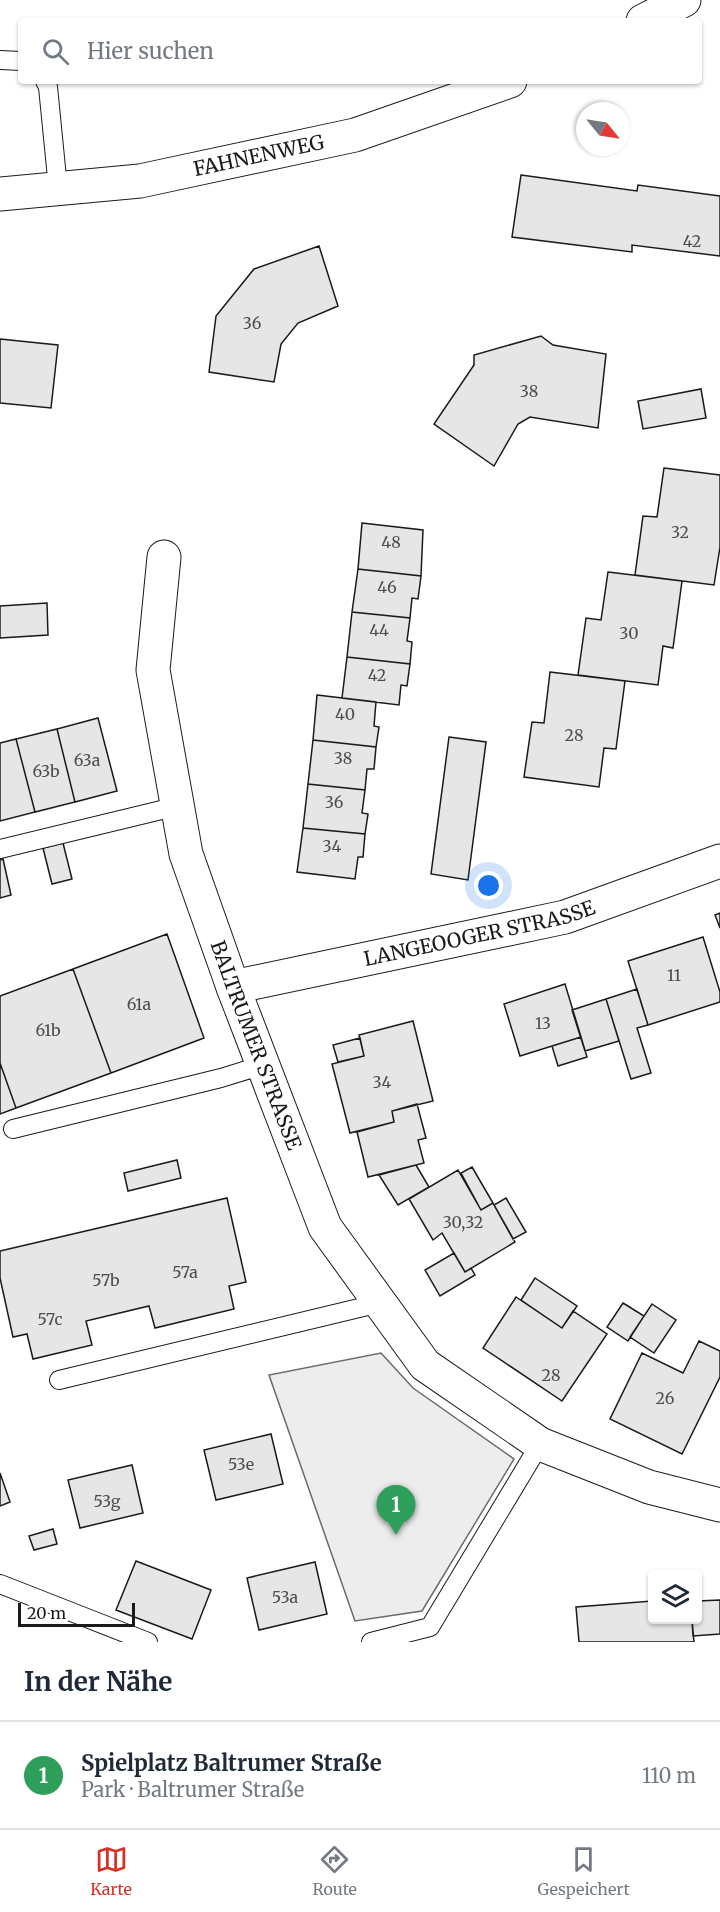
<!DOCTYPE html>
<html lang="de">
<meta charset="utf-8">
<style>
body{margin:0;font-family:Merriweather,serif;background:#f2f2f3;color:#1f2937}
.controls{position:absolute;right:18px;bottom:18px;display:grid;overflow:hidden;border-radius:6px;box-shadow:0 2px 4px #0004}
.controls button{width:54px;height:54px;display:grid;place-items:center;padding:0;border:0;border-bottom:2px solid #e0e1e3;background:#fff;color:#1f2937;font:30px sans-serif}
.compass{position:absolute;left:576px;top:102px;width:54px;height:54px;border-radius:50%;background:#fff;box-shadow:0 2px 4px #0004;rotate:120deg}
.scale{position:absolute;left:18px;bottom:15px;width:117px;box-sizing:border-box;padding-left:6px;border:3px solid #1a1a1a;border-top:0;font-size:16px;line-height:21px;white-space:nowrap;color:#1a1a1a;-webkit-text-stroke:4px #fff;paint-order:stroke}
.you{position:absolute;left:489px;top:886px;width:21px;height:21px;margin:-15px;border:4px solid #fff;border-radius:50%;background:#1a73e8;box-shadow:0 0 0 9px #1a73e833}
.badge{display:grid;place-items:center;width:39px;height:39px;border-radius:50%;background:#d93025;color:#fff;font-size:20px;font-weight:700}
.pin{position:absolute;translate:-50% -50px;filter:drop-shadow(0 2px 3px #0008)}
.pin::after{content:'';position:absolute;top:32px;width:21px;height:18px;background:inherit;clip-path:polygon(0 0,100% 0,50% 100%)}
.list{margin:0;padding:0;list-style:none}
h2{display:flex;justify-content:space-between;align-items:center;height:78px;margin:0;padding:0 24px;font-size:26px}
h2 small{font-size:20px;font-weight:400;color:#747a83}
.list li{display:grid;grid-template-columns:39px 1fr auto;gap:18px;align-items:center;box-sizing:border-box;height:108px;padding:0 24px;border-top:2px solid #e0e1e3}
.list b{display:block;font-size:22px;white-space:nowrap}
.list p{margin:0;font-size:20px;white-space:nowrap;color:#747a83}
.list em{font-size:20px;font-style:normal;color:#747a83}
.icon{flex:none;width:33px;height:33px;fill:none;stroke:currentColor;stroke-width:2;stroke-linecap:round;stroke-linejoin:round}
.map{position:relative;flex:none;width:720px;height:1642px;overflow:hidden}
.search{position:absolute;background:#fff;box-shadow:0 2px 4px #0004;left:18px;right:18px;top:18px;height:66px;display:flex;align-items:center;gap:15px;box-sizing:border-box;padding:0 21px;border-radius:6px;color:#747a83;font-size:22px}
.sheet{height:186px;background:#fff}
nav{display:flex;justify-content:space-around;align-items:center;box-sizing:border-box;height:84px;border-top:2px solid #e0e1e3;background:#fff;font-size:16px;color:#747a83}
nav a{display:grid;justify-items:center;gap:3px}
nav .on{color:#d93025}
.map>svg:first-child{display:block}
</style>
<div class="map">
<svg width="720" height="1642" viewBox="0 0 720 1642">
<rect width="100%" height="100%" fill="#fff"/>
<!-- built -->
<path fill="#ededed" stroke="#6a6a6a" stroke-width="1.5" d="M381,1353L413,1388L514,1459L422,1611L355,1621L269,1375Z"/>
<!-- building -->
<path fill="#e6e6e6" stroke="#1a1a1a" stroke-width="1.5" d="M521,175L637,191L638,185L720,196V256L632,245V252L512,237Z
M319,246L338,306L298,323L281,344L274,382L209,372L216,316L254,269Z
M541,336L553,345L606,354L598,428L530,417L518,424L494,466L434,424L474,365V355Z
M0,339L58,345L51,408L0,403Z
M701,389L706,418L643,429L638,401Z
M664,468L720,475V547L714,585L635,575L643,516L657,517Z
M362,523L423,530L421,576L358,569Z
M358,569L421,576L418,599L412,598L410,618L352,612Z
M608,572L682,581L673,648L663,646L658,685L578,675L586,618L601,620Z
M47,603L48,635L0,638V606Z
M352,612L410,618L407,641L412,642L410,664L347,657Z
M347,657L410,664L407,686L401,685L399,705L342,698Z
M550,672L625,681L616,749L604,748L599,787L524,777L532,722L544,723Z
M317,695L376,702L374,726L379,727L376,747L313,740Z
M98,718L117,791L75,802L57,729Z
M57,729L75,802L35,812L16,739Z
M449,737L486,742L468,880L431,874Z
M16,739L35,812L0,821V743Z
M313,740L376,747L374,769H367L365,790L308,784Z
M308,784L365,790L362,813L368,814L365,834L303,828Z
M303,828L365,834L363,857H358L355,879L297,872Z
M63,843L72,879L52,884L43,848Z
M3,859L11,895L0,898V860Z
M720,913V928L715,915Z
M167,934L204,1038L111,1073L73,969Z
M703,937L720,992V1002L648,1025L628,961Z
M73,969L111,1073L16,1108L0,1063V996Z
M565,984L581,1037L520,1056L504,1004Z
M637,989L648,1025L637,1028L651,1073L631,1079L606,999Z
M606,999L619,1041L585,1051L572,1010Z
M413,1021L433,1101L392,1111L394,1122L350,1133L332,1064L364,1056L359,1035Z
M581,1037L587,1057L558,1066L552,1046Z
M360,1038L364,1056L338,1062L333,1045Z
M0,1063L16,1108L0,1114Z
M417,1104L426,1138L418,1140L424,1163L368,1177L357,1132L394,1122L392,1111Z
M177,1160L181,1178L128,1191L124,1173Z
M416,1165L429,1187L398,1205L379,1175Z
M472,1167L493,1203L481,1210L461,1173Z
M458,1170L481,1210L493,1203L515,1242L465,1272L442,1233L433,1240L409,1199Z
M227,1198L246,1282L229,1286L234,1309L155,1328L149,1306L86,1321L92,1345L33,1359L27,1334L13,1337L0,1278V1251Z
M506,1198L526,1232L513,1239L494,1205Z
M454,1253L465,1272L471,1268L475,1275L440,1296L425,1270Z
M535,1278L577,1306L562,1328L521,1300Z
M516,1297L562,1328L573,1311L607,1334L562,1401L483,1348Z
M623,1303L644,1316L628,1341L607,1327Z
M652,1304L676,1320L654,1353L630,1337Z
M699,1341L720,1351V1377L682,1454L610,1419L642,1353L683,1373Z
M271,1434L283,1484L216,1500L204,1450Z
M132,1465L143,1513L80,1528L68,1480Z
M0,1473L10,1502L0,1506Z
M53,1529L57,1544L34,1550L29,1536Z
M136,1561L211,1590L192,1639L116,1610Z
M315,1562L327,1614L259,1630L247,1578Z
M720,1600V1634L693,1636L692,1620H698V1601Z
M652,1601V1620H692L694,1642H579L576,1607Z"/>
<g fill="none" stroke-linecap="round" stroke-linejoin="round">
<defs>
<path id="service" d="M0,60L21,61
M45,81L48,87L58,188
M0,849L178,806
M13,1129L221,1078L263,1065
M59,1380L380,1303
M0,1584L148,1642
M371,1642L430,1627L540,1444"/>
<g id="minor">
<path d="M643,21L684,0"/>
<path id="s1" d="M0,194L140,181L355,135L510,81"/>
<path id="s2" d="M164,557L153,670L186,854L233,987L325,1227L425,1365L540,1444L649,1487L720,1505"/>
<path id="s3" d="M233,987L565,917L720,861"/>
</g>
</defs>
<!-- service casing -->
<use href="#service" stroke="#1a1a1a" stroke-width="20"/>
<!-- minor casing -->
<use href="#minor" stroke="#1a1a1a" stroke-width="35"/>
<!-- service -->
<use href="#service" stroke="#fff" stroke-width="18"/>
<!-- minor -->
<use href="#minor" stroke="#fff" stroke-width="33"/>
</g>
<g text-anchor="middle" stroke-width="4.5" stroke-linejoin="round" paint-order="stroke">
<!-- number labels -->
<g font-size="16" fill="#4d4d4d">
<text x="692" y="247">42</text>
<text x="252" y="329">36</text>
<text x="529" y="397">38</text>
<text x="680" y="538">32</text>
<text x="391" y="548">48</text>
<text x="387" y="593">46</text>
<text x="379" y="636">44</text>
<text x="629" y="639">30</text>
<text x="377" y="681">42</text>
<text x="345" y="720">40</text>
<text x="574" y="741">28</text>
<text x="343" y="764">38</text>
<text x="87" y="766">63a</text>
<text x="46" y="777">63b</text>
<text x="334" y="808">36</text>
<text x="332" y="852">34</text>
<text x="674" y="981">11</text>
<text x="139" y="1010">61a</text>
<text x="543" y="1029">13</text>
<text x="48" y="1036">61b</text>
<text x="382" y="1088">34</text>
<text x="463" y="1228">30,32</text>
<text x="185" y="1278">57a</text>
<text x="106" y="1286">57b</text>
<text x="50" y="1325">57c</text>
<text x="551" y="1381">28</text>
<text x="665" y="1404">26</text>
<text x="241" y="1470">53e</text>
<text x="107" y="1507">53g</text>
<text x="285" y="1603">53a</text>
</g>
<!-- street labels -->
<g font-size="20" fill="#1a1a1a" stroke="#fff">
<text dy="7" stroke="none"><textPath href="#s1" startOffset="262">FAHNENWEG</textPath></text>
<text dy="7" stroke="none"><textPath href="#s3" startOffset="252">LANGEOOGER STRASSE</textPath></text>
<text dy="7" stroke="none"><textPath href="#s2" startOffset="504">BALTRUMER STRASSE</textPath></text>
</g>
</g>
</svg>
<div class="controls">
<button><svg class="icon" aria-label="layers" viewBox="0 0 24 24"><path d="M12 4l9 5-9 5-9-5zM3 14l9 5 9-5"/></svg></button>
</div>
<svg class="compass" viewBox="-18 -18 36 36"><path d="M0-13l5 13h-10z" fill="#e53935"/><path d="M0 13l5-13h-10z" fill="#747a83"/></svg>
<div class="scale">20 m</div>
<div class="you"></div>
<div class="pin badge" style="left:396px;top:1535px;background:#2e9e5b">1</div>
<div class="search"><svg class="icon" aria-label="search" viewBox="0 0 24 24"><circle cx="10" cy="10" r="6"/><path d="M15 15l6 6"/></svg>Hier suchen</div>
</div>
<section class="sheet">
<h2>In der Nähe<small></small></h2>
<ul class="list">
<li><span class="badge" style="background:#2e9e5b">1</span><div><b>Spielplatz Baltrumer Straße</b><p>Park · Baltrumer Straße</p></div><em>110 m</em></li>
</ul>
</section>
<nav>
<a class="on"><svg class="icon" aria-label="map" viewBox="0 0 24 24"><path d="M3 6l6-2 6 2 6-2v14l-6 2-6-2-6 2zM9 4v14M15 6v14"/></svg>Karte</a>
<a><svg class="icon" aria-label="directions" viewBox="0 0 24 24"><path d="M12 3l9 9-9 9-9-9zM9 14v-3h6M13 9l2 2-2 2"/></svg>Route</a>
<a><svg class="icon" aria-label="saved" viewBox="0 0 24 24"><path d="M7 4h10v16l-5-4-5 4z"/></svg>Gespeichert</a>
</nav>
